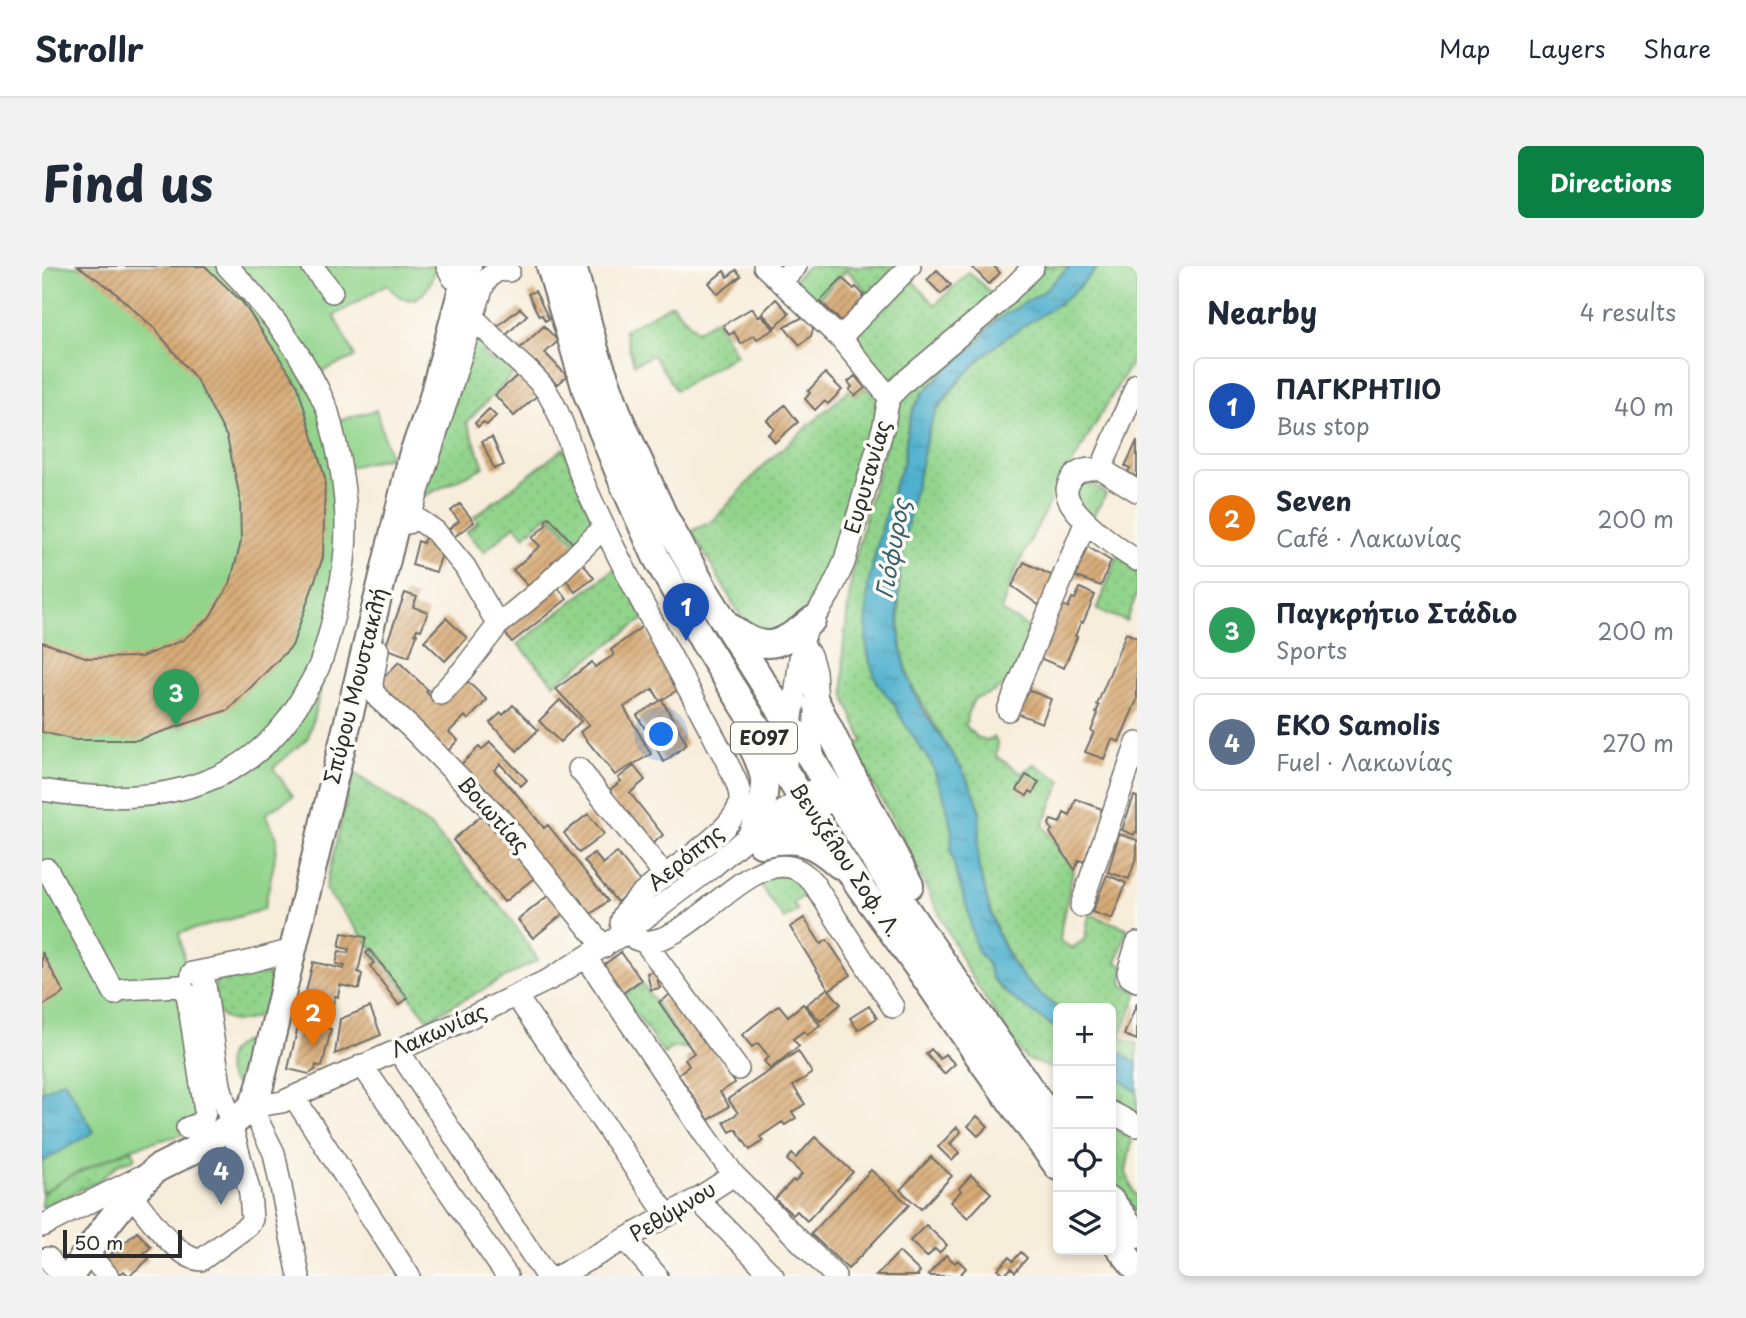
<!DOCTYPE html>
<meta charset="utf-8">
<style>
body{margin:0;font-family:"Playpen Sans",sans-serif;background:#f2f2f3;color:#1f2937}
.controls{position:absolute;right:21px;bottom:21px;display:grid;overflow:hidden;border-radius:10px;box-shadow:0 4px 10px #0003}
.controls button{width:63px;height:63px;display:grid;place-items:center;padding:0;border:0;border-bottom:2px solid #e0e1e3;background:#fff;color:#1f2937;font:35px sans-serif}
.scale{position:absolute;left:21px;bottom:18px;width:119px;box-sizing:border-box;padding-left:7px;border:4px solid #2b2b2b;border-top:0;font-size:19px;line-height:24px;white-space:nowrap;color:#2b2b2b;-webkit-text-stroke:5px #fdfcf7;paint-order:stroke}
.you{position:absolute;left:620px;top:469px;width:24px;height:24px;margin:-18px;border:5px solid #fff;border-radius:50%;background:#1a73e8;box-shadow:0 0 0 10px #1a73e833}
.badge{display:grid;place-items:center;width:46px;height:46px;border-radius:50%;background:#0b8043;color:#fff;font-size:23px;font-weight:700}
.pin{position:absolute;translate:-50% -58px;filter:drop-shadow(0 2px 4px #0008)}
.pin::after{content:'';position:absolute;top:37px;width:24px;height:21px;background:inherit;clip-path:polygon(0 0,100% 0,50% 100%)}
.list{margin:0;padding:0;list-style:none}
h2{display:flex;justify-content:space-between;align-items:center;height:91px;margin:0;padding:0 28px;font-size:30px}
h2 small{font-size:23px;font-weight:400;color:#747a83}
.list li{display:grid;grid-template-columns:46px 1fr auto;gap:21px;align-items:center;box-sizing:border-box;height:98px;margin:0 14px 14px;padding:0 14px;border:2px solid #e0e1e3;border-radius:10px}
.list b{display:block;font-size:26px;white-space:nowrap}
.list p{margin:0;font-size:23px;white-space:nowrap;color:#747a83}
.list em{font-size:23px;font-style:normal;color:#747a83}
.icon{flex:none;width:38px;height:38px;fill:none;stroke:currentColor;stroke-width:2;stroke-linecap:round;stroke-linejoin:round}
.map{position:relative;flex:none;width:1095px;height:1010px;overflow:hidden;border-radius:10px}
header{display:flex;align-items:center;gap:42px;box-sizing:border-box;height:98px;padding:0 35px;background:#fff;border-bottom:2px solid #e0e1e3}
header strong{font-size:33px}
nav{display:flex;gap:38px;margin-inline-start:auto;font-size:24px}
.intro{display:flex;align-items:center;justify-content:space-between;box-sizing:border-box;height:168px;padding:0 42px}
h1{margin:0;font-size:49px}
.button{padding:18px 32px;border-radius:10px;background:#0b8043;color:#fff;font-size:24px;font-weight:700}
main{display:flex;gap:42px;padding:0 42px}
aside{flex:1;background:#fff;border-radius:10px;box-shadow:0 4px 10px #0003}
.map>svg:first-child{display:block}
</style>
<header>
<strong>Strollr</strong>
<nav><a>Map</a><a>Layers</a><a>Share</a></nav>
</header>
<div class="intro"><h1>Find us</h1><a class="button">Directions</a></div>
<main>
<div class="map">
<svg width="1095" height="1010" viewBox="0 0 1095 1010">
<defs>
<pattern id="grass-dots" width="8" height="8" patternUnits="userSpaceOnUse" patternTransform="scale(1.75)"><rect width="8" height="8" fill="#92d48c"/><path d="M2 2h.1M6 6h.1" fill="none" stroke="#7eb679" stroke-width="1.8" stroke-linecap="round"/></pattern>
<pattern id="water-ripples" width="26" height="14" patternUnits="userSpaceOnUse" patternTransform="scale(1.75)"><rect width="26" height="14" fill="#4fb0cd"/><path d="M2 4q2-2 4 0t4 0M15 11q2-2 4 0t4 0" fill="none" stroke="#428fa7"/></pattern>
<pattern id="building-hatch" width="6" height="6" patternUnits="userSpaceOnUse" patternTransform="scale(1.75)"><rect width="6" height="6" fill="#d8ac78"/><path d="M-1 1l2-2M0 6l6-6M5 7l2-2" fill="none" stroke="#af8c63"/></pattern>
</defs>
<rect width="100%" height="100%" fill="#fdfcf7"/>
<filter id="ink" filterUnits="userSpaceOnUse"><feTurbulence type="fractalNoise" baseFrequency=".0143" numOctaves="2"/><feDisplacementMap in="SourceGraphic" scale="14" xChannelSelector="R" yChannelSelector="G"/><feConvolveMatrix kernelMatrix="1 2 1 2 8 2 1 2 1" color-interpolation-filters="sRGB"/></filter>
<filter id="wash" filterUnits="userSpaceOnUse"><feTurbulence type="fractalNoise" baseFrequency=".00686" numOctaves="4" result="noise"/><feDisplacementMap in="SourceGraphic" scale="28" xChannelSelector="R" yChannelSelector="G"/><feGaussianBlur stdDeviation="1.57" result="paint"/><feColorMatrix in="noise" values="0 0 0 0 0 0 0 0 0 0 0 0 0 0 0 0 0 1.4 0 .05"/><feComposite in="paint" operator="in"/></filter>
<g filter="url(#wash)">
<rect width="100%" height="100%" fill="#f7eddb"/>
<!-- grass -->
<path fill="url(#grass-dots)" stroke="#5e805c" stroke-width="2" d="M766,0H858L829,30L805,4L772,37L749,17Z
M998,0H1028L1001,26L954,54L944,65L938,75L910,98L880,128L871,144L866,161L861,199L854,213L846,241L824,375L828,397L836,418L852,438L864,460L889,497L903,533L907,551L910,567L909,584L913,603L926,645L932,675L937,687L947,698V705L969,731L1016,764V804L984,793L966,768L924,702L852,556L811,482L821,475L803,432L801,384L810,308L823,251L850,155L861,126Z
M1057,0H1095V87L1005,241L970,312L959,345L991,364L967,416L949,427L932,433L925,449L924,460C933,469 939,479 952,471L956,477L954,490L979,507L992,498L1020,515L1001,559L1031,605L1020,657L1018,675L1030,682L1043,673L1047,648L1085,662L1075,696L1082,701L1080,719L1095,725V729L1078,771L1095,778V798L1069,781V742H1016L998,728L981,711L968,692L956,668L947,640L935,595L938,544L932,527L920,506L869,418L862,393L858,369L857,342V312L861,278L868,241L885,171L892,149L920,112L941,91L959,75L1028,29Z
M927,6L955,33L850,122L805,72L867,11L893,39Z
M630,38L655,65L674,53L694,89L634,124L611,89L592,98L582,64Z
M436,73L448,76L440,87L452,96L459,87L475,104L425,156L442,201L380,231L433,74Z
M823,122L838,131V143L796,300L766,350L736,367L715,366L700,353L650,265L671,255L721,200L807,124L813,130Z
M522,182L554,261L532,276L507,248L482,270L473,259L442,286L424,266L436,256L432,251Z
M1043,217L1050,218L1064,228L1050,252L1033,236L1036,221Z
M1077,287L1095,308V328L1084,355L1055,344Z
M575,301L603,352L512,418L476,378Z
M311,506L389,561L463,645L496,694L386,753L283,623Z
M746,607L767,627L751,637L756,645L742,653L718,619L731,610Z
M217,703L224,707L231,715L223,747C207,755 181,763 174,740C173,733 173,724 173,716L176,712Z
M600,717L646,783C637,780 629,780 622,788L581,730Z
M207,774L215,779L211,809L201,823C176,813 180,779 207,774Z
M1069,807L1095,826V851L1069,836Z
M1069,861L1090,873L1084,906L1091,925L1095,931V948L1069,911Z
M90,882L93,890L91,894L78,897L55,916L0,942V927L28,910Z"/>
<!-- pitch -->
<path fill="#92d48c" stroke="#5e805c" stroke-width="2" d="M0,0H393C388,30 367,48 345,18L292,50L313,91L280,105L295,155L334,144L348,191L307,201L286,396L266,472L231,502L251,530L223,548L235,572L232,597L222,643L183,655L137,667L146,714L157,864L90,882L28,910L0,927Z"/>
<!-- water -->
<path fill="url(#water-ripples)" stroke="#3d6e7c" stroke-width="2" d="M1028,0H1057C1047,10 1038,21 1027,30C1007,46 983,58 961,74C947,84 934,97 922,110C911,121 897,137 891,152C884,168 882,186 878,203C861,272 844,347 868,416C883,459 925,497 937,541C941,558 934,577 936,594C936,604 941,615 943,625C950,655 960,687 981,711C991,723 1004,733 1016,742V764L969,731L959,722L950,712L946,698L937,687L932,675L926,645L913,603L909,584L910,567L907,551L903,533L889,497L864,460L852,438L836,418L828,397L824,375L825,348L826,319L837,271L854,213L861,199L866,161L871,144L880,128L910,98L938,75L944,65L954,54L1001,26Z
M1069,781L1095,798V826L1069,807Z
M22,814L52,866L0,896V826Z"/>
<g id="blocks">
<!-- building -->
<path fill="url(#building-hatch)" d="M36,0H163L201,37L255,118L283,212L281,291L250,380L186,444L95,474H33L0,466V376L46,392L99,391L141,374L167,352L188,317L199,276L198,232L185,171L154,113L114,64L69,23Z
M929,0H952L958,7L947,18Z
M694,4L699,10L676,28L667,17L682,5L686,11Z
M895,4L909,19L899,28L885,14Z
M800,12L812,23L814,21L822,29L820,31L822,34L800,56L778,35Z
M493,25L507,53L503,55L500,49L497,50L486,28Z
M734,33L747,47L733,61L720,47Z
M478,42L485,49L461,72L452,63Z
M710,42L716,51L719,49L732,63L715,73L712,69L699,78L692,66L687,69L681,59Z
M763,50L772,60L769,70L758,79L742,61Z
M502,60L516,75L503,87L525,110L515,119L494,96L488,102L474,86Z
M478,107L497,128L472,150L453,129Z
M783,107L800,124L786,138L782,135L773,144L763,133L768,127L766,125Z
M813,110L823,122L813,130L807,124L810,121L806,116Z
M743,139L756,156L733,176L726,168L732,163L725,154Z
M447,143L454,150L445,159L441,156L436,161L433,157Z
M450,171L462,199L452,203L440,175Z
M1095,175V211L1086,206L1088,202L1083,200Z
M418,238L432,256L412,271L407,263L417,255L409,245Z
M507,251L534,281L514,299L511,295L509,297L512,300L487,321L471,304L498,280L490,272L505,258L503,256Z
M383,271L391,273L389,278L397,280L401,284L394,306L370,299L376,275L381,277Z
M1041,278L1069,295L1059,320L1034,311L1036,304L1032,302Z
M535,290L552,312L533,326L519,306Z
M982,296L1017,313L1002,343L970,320Z
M513,318L525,333L470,376L458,361Z
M1038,322L1053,329L1041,357L1039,356L1033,370L1035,371L1022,402L997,392L1020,340L1026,342L1030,332L1033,333Z
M363,327L375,331L371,341L386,346L379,364L375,363L373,367L375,368L367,391L343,382Z
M404,352L425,372L403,395L382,375Z
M601,360L637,423L620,434L645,478L622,496L595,449L618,435L611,423L582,441L609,488L573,509L538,466L547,459L514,423L550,396L553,401L572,389L569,384Z
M1084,367L1095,372V434L1077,476L1070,473L1062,493L1043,486L1052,466L1049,465L1056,448L1054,447L1057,440L1055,439Z
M357,396L386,424L384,426L394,436L424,414L445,434L426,454L423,450L407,466L416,474L405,486L335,418Z
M984,423L1009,433L1000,457L974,447Z
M518,434L539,455L518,476L497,455Z
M471,439L496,464L475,485L448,457L459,447L461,449Z
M448,476L485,514L479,520L458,498L452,504L473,526L502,562L506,559L566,635L545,651L418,499L437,481L440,484Z
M592,500L603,514L588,527L621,569L606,581L564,527L579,515L576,512Z
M984,509L997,516L991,527L988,525L985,530L975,524Z
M1092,530L1095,531V567L1093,566L1092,569L1080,564Z
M1034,533L1060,543L1059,545L1062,546L1042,596L1037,594L1033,604L1008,567L1010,564L1007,558L1009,554L1018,557L1022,547L1028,550Z
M546,548L562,568L537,587L522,567Z
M440,549L492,612L462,636L411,574Z
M1077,568L1095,574V589L1087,613L1066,606Z
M552,587L561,598L575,587L599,617L575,636L542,595Z
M1065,609L1084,617L1070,653L1050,646Z
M508,628L523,646L491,672L476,654Z
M762,652L779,678L785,674L809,709L787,724L799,738L778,755L764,739L786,722L748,661Z
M300,667L324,671L316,706L320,708L317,723L298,719L296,731L293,730L285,762L289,763L280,801L274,799L273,804L267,808L246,803L271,696L302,703L303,700L294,698L297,685L306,687L307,683L297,681Z
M328,684L366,732L357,739L328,700L332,697L324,687Z
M0,686L22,727L0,740Z
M579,686L599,714L578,729L559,701Z
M613,705L618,722L609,724L605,707Z
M632,726L693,817L678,826L687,840L667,854L636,808L647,800L643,793L652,787L617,736Z
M1095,737V774L1082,769Z
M761,738L778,759L765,769L762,765L751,773L757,780L728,803L722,795L727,791L716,777L710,781L700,769L737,739L746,750Z
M827,740L835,752L816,764L808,752Z
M328,741L339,769L293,788L298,753Z
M889,783L898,793L903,788L913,798L902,808L884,788Z
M756,785L770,807L751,820L763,838L750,846L754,852L743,859L740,856L718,871L721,875L708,884L694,863L688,866L682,856L696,847L686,833Z
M935,850L946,860L936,870L926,860Z
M915,861L919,866L908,878L917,887L910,895L896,881Z
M773,871L811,906L765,955L755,945L751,949L733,933L751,914L753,916L760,908L745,894L750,888L754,892Z
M889,891L910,910L879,943L858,924Z
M829,904L867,939L806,1003L769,968Z
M929,909L949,927L926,952L908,936L919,925L917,922Z
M884,959L905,979L897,987L893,983L885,991L868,975Z
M95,966L109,981L102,987L107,993L87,1010L82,1005L76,1010H73L61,995Z
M857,986L878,1006L875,1009L877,1010H834Z
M979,986L985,992L973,1006L969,1002L963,1009L956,1003L967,991L971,995Z
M904,989L913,997L916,994L924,1002L917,1010H888L886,1009Z"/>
</g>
</g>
<g filter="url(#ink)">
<use href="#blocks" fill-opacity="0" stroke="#726f69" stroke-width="2"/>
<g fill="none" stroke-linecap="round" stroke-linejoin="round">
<defs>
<path id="minor" d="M270,0L290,26
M405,0L411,12
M722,0L798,72L847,131L842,159L802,297L788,327L764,365L760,378L743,504
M738,16L754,0
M431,51C445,65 458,79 472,92C483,103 497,113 505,126C524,156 530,192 545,224C575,292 611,357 646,422C659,445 671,469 683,492C688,504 698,519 698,532C699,575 562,632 581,664C585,670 592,673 599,675C652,684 723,554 772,618L851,741
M798,72L868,0
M1095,118L1059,203L1095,225
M847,131L862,116L955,38L991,1
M1059,203C1048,202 1037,203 1030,212C1027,217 1024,222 1025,228C1028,248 1077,284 1095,294
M368,248L393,265L423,301L456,359
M366,257L441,20L447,11L456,4L467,5
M760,378L768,389L773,405L775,438L770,480L772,497
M336,384L330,417L331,425L336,432L369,462L458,553L562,681
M399,428L421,404L456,359L503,320L562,261
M966,444L1044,255
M537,503L623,610
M0,524C96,541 199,530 255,440C263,426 272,413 278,398C286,376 291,354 296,331C308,277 306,228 293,174C290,163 288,152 285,143C262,87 226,43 185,0
M724,575L753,560L793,530
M5,603L73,728
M1039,640L1095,477
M602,675L696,803
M1095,677L1086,706L1088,711L1095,715
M544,691L663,869L692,909
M150,707L206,696L250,684
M72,726L82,723L138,720L145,728L163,845C162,857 155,859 145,862
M474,730L625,949
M356,784L504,1010
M320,799L465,1010
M252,831L367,1010
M1069,846L1095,860
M89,928C104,947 135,993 159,994L207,959L210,953L208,927L178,819L161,706
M655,933L731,1010
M0,960L98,911
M584,974L615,1010
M45,987L66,1010
M6,992L19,1010
M257,1010L232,887L209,841L240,836L423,754L508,713L583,667L669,602L710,567L783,516
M517,1010L655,933L692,909L793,1010"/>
<path id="major" d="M508,0L545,128L581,217L614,291L661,375L769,547L818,621L884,713L944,801L1016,901
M531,0L554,87L578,153L622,250L662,323L862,640L1016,863
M690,362C723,389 740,379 770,354
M775,438L806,501L868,619
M705,471C727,510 728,526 710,567
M719,578C753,570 771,575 797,599
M1069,935L1095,969
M1069,971L1095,1003
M28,1010L66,957L89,928L114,903L156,882L189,859L209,841L217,824L370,190L389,138L426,0"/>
</defs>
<!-- minor casing -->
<use href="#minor" stroke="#726f69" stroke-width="24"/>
<!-- major casing -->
<use href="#major" stroke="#726f69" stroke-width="30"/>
<!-- minor -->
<use href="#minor" stroke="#fff" stroke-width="21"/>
<!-- major -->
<use href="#major" stroke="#fff" stroke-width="26"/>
</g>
</g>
<g text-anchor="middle" stroke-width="7" stroke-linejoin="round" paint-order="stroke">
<!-- shield labels -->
<rect fill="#fdfcf7" stroke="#6a6a68" stroke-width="2" x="689" y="456.5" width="66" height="31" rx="5"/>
<g font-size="19" font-weight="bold" fill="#2b2b2b">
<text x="722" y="479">ΕΟ97</text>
</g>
<!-- street labels -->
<g font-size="21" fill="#2b2b2b" stroke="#fdfcf7">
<text transform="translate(826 211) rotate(-74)" y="7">Ευρυτανίας</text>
<text transform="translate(314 420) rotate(-76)" y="7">Σπύρου Μουστακλή</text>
<text transform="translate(451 549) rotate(48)" y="7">Βοιωτίας</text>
<text transform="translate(644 592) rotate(-39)" y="7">Αερόπης</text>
<text transform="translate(803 594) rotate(56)" y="7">Βενιζέλου Σοφ. Λ.</text>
<text transform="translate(397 765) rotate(-24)" y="7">Λακωνίας</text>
<text transform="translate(631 946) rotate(-31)" y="7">Ρεθύμνου</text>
</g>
<!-- water labels -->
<g font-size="23" font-style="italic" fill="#39606c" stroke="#fdfcf7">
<text transform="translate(851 283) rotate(-80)" y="8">Γιόφυρος</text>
</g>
</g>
</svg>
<div class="controls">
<button>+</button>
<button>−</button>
<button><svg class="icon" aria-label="locate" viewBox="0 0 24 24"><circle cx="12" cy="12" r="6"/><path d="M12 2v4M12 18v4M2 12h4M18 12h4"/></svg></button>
<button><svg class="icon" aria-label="layers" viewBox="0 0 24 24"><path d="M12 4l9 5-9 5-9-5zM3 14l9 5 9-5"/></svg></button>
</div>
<div class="scale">50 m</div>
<div class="you"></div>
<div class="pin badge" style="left:644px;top:375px;background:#1a4fb4">1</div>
<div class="pin badge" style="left:271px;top:781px;background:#e8710a">2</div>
<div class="pin badge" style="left:134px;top:461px;background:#2e9e5b">3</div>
<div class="pin badge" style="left:179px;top:939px;background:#5c6f8a">4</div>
</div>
<aside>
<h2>Nearby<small>4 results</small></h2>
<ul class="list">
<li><span class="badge" style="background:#1a4fb4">1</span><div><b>ΠΑΓΚΡΗΤΙΙΟ</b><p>Bus stop</p></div><em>40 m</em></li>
<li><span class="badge" style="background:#e8710a">2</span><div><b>Seven</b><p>Café · Λακωνίας</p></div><em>200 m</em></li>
<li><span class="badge" style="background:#2e9e5b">3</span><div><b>Παγκρήτιο Στάδιο</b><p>Sports</p></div><em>200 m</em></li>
<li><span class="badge" style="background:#5c6f8a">4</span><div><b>EKO Samolis</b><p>Fuel · Λακωνίας</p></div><em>270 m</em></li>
</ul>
</aside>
</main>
